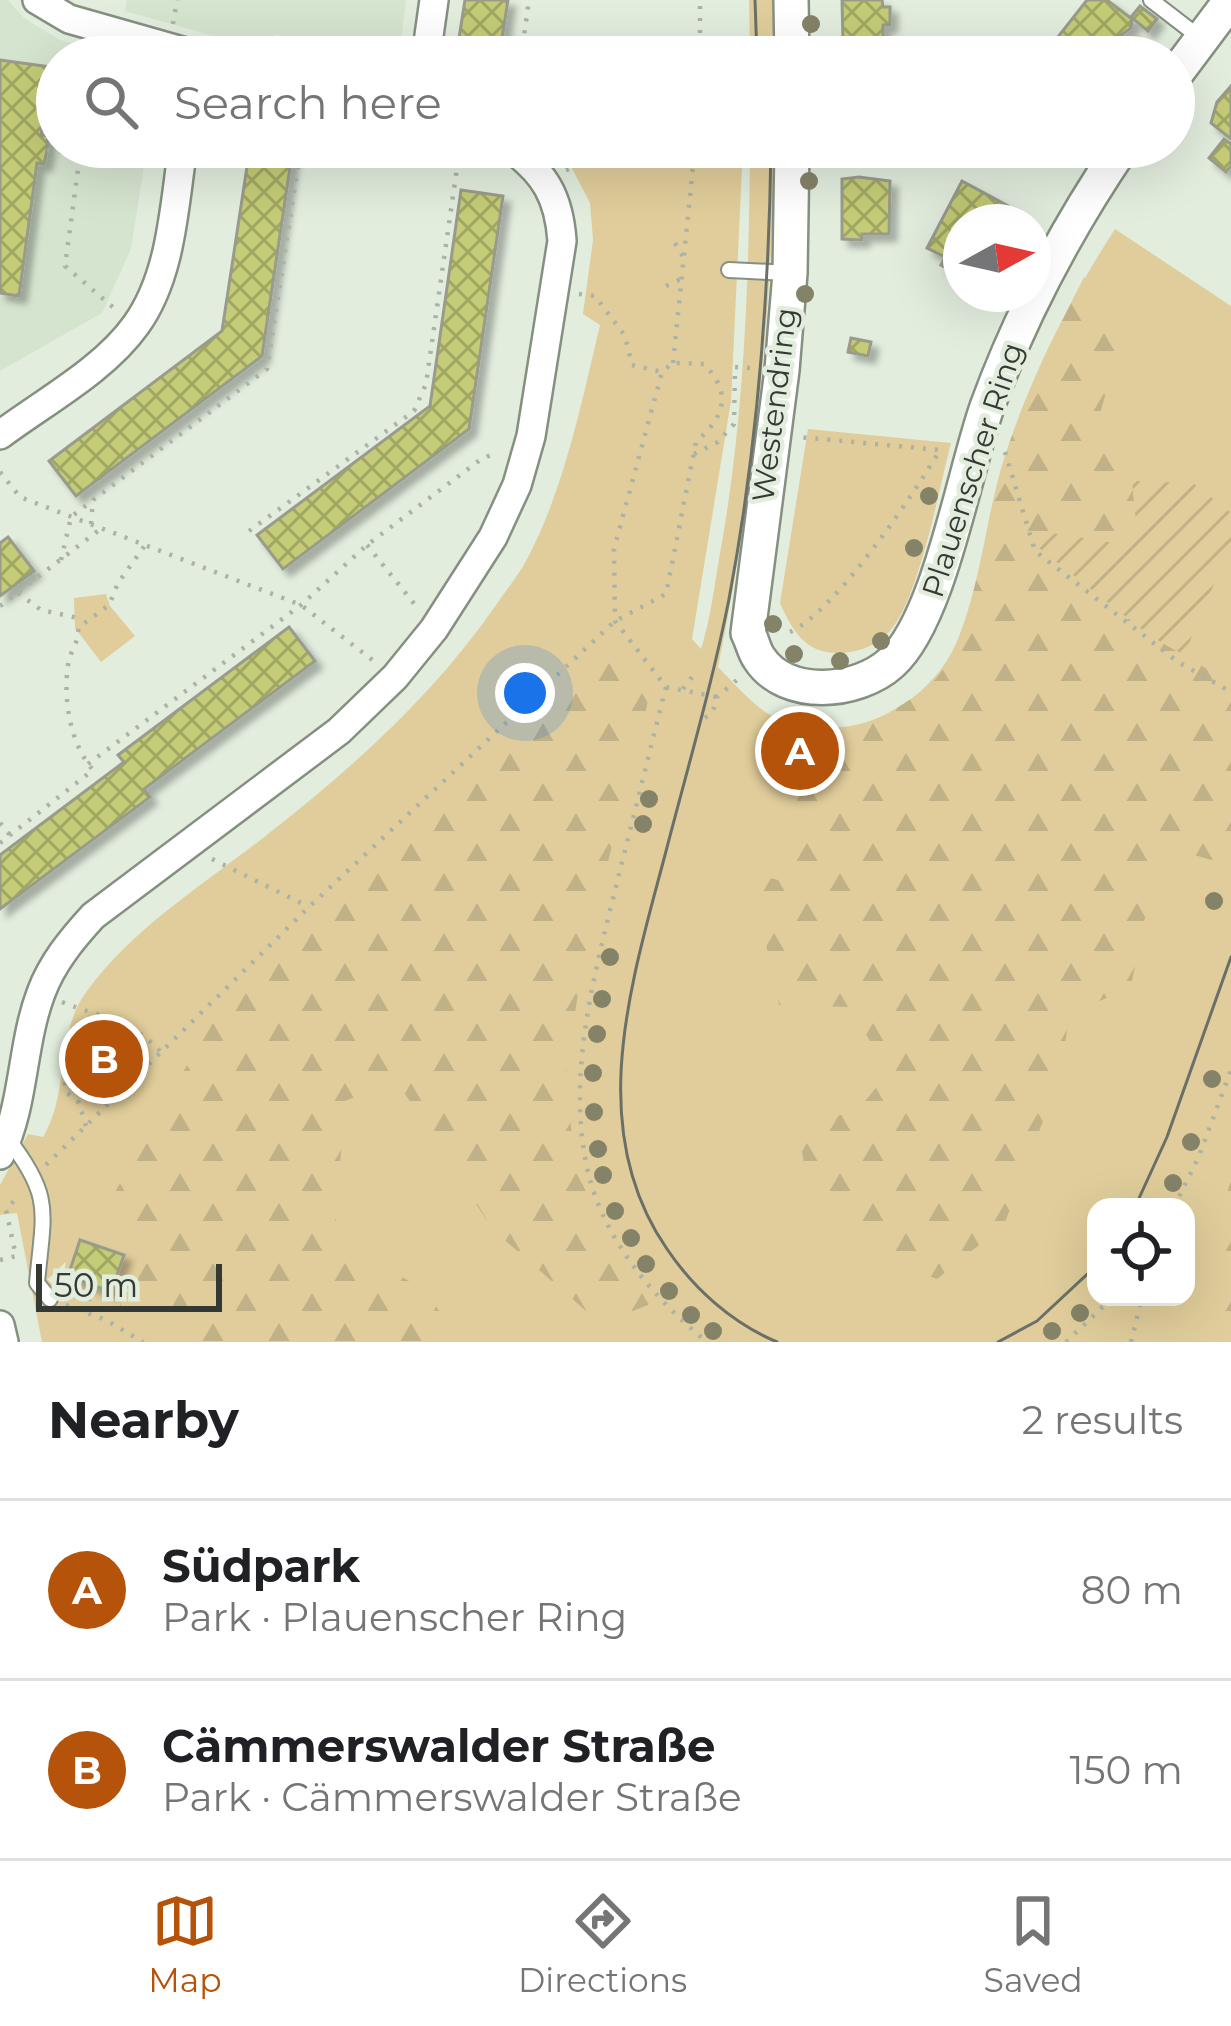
<!DOCTYPE html>
<meta charset="utf-8">
<style>
body{margin:0;font-family:Montserrat,sans-serif;background:#f2f2f2;color:#202124}
.controls{position:absolute;right:36px;bottom:36px;display:grid;overflow:hidden;border-radius:24px;box-shadow:0 12px 48px #0002}
.controls button{width:108px;height:108px;display:grid;place-items:center;padding:0;border:0;border-bottom:3px solid #e0e0e0;background:#fff;color:#202124;font:60px sans-serif}
.compass{position:absolute;left:943px;top:204px;width:108px;height:108px;border-radius:50%;background:#fff;box-shadow:0 12px 48px #0002;rotate:82deg}
.scale{position:absolute;left:36px;bottom:30px;width:186px;box-sizing:border-box;padding-left:12px;border:6px solid #353933;border-top:0;font-size:33px;line-height:42px;white-space:nowrap;color:#353933;-webkit-text-stroke:9px #e2edde;paint-order:stroke}
.you{position:absolute;left:525px;top:693px;width:42px;height:42px;margin:-30px;border:9px solid #fff;border-radius:50%;background:#1a73e8;box-shadow:0 0 0 18px #1a73e833}
.badge{display:grid;place-items:center;width:78px;height:78px;border-radius:50%;background:#b45309;color:#fff;font-size:39px;font-weight:700}
.pin{position:absolute;translate:-50% -50%;border:6px solid #fff;box-shadow:0 3px 12px #0006}
.list{margin:0;padding:0;list-style:none}
h2{display:flex;justify-content:space-between;align-items:center;height:156px;margin:0;padding:0 48px;font-size:51px}
h2 small{font-size:39px;font-weight:400;color:#757577}
.list li{display:grid;grid-template-columns:78px 1fr auto;gap:36px;align-items:center;box-sizing:border-box;height:180px;padding:0 48px;border-top:3px solid #e0e0e0}
.list b{display:block;font-size:45px;white-space:nowrap}
.list p{margin:0;font-size:39px;white-space:nowrap;color:#757577}
.list em{font-size:39px;font-style:normal;color:#757577}
.icon{flex:none;width:66px;height:66px;fill:none;stroke:currentColor;stroke-width:2;stroke-linecap:round;stroke-linejoin:round}
.map{position:relative;flex:none;width:1231px;height:1342px;overflow:hidden}
.search{position:absolute;background:#fff;box-shadow:0 12px 48px #0002;left:36px;right:36px;top:36px;height:132px;display:flex;align-items:center;gap:30px;box-sizing:border-box;padding:0 42px;border-radius:66px;color:#757577;font-size:45px}
.sheet{height:516px;background:#fff}
nav{display:flex;justify-content:space-around;align-items:center;box-sizing:border-box;height:168px;border-top:3px solid #e0e0e0;background:#fff;font-size:33px;color:#757577}
nav a{display:grid;justify-items:center;gap:6px}
nav .on{color:#b45309}
.map>svg:first-child{display:block}
</style>
<div class="map">
<svg width="1231" height="1342" viewBox="0 0 1231 1342">
<defs>
<pattern id="forest-firs" width="22" height="20" patternUnits="userSpaceOnUse" patternTransform="scale(3)"><rect width="22" height="20" fill="#e0cd9b"/><path d="M5 1l3.5 6h-7zM16 11l3.5 6h-7z" fill="#c1b186"/></pattern>
<pattern id="garden-furrows" width="10" height="10" patternUnits="userSpaceOnUse" patternTransform="scale(3)"><rect width="10" height="10" fill="#e0cd9b"/><path d="M-1 1l2-2M0 10L10 0M9 11l2-2" fill="none" stroke="#c1b186"/></pattern>
<pattern id="building-cross-hatch" width="8" height="8" patternUnits="userSpaceOnUse" patternTransform="scale(3)"><rect width="8" height="8" fill="#c4cc77"/><path d="M0 0l8 8M0 8l8-8" fill="none" stroke="#a0a762"/></pattern>
<filter id="shadow"><feDropShadow dx="7" dy="7" stdDeviation="3" flood-color="#0004"/></filter>
</defs>
<rect width="100%" height="100%" fill="#e2edde"/>
<!-- built -->
<path fill="#d5e4cf" d="M0,0H8L24,18L60,40L128,57H57V147H147L131,249L102,313L0,371Z
M127,0H406L399,57H363L275,34L270,52L125,11Z"/>
<!-- green -->
<path fill="#e0cd9b" fill-rule="evenodd" d="M749,0H773L775,57H750Z
M584,147H743L731,401L692,639L701,649C710,621 714,589 719,559C744,424 749,284 750,147H775C771,322 753,495 718,667C734,683 752,705 772,716C840,751 926,710 956,644C981,589 985,518 1004,459C1030,378 1069,300 1115,229L1231,306V1342H42L17,1213L0,1215V1185L28,1134L43,1137C70,1093 55,1033 87,991C134,926 211,880 273,830C357,764 435,693 496,605C506,590 519,575 527,559C564,490 582,401 600,325L583,314L593,240L590,203L563,151ZM1096,1207H1186V1297H1096Z
M808,429L951,443C939,489 919,598 890,631C876,646 860,652 840,653C806,654 793,632 780,603Z
M106,594L110,606L135,636L101,662L75,628L74,598Z"/>
<!-- forest -->
<path fill="url(#forest-firs)" d="M1084,277L1111,316L1120,343L1092,442L1132,481L1136,522L1114,543L1047,532L1149,635L1231,683V844L1226,864L1194,855L1151,888L1131,986L1069,1016L1061,1073L1004,1225L937,1279L875,1255L809,1200L798,1123L856,1112L889,1072L849,1007L779,1005L764,935L733,892L746,872L782,881L791,842L772,716C815,729 855,735 895,709C910,700 928,689 939,675C975,626 985,524 1003,463C1022,399 1054,337 1084,277Z
M602,652L649,697L582,966L565,1081L577,1172L611,1246L650,1304L601,1324L493,1230L396,1080L345,1101L334,1242L421,1287L463,1342H190L120,1306L136,1251L102,1215L212,1021Z
M1231,1180V1342H1218L1217,1224Z"/>
<!-- garden -->
<path fill="url(#garden-furrows)" d="M1132,481L1193,483L1231,513V544L1184,655L1149,635L1039,548L1046,532L1114,543L1136,522Z"/>
<!-- building -->
<path fill="url(#building-cross-hatch)" stroke="#999b8b" stroke-width="3" filter="url(#shadow)" d="M465,0H508L499,57H456Z
M842,0H882L883,7H890V25H883V41L843,42Z
M1087,0H1107L1132,19L1131,28L1117,38L1101,57H1063L1050,47Z
M1140,6L1157,19L1148,31L1131,17Z
M0,60L51,67L41,135L48,136L47,150L44,164L37,163L19,296L0,293Z
M1231,86V139L1211,123L1217,102Z
M1224,139L1231,144V166L1226,172L1209,158Z
M250,147H293L262,356L76,496L49,461L222,331Z
M859,177L890,181L889,234H862V240L842,239V179Z
M962,181L1008,206L1000,222L994,218L992,222H961L960,275L941,265L945,257L927,248Z
M461,190L503,196L469,429L283,569L257,535L430,406Z
M851,338L871,342L868,356L848,352Z
M8,537L34,571L0,596V543Z
M289,627L315,661L144,789L150,797L0,909V855L124,762L118,755Z
M80,1240L124,1255L111,1292L68,1276Z"/>
<g fill="none" stroke-linecap="round" stroke-linejoin="round">
<defs>
<path id="service" d="M1151,0L1199,37
M729,270L790,273
M8,1139C54,1198 43,1213 37,1283L50,1299"/>
<path id="minor" d="M37,0L69,19L203,57
M426,57L434,0
M0,435C44,402 104,370 136,325C172,275 174,206 183,147
M0,1155C25,1104 21,1046 41,993C52,963 72,939 93,916L339,731L395,677L434,629L493,537L517,485L531,436L562,241C559,197 545,173 509,147
M0,1325L4,1342"/>
<path id="tertiary" d="M791,0L792,57
M1174,76L1231,0
M792,147L790,273L782,370L748,633C752,640 754,651 759,658C786,700 858,693 891,663C939,621 964,472 987,407C1021,314 1067,228 1122,147"/>
</defs>
<!-- service casing -->
<use href="#service" stroke="#869082" stroke-width="18"/>
<!-- minor casing -->
<use href="#minor" stroke="#869082" stroke-width="32"/>
<!-- tertiary casing -->
<use href="#tertiary" stroke="#869082" stroke-width="38"/>
<!-- path -->
<path stroke="#aab3a6" stroke-width="4.5" stroke-dasharray="3 9" stroke-linecap="butt" d="M173,24L177,0
M521,57L529,0
M700,57V0
M81,147L65,266L115,309
M47,150L80,154
M566,170L634,147
M675,243L684,258
M666,286L681,279
M579,294L595,296L625,336L632,365L662,372
M673,363L695,147
M1005,452L1035,551L1178,662L1231,692
M694,454L718,442L734,424L735,367L752,368
M0,472L20,497L301,605L375,662
M91,524L93,500L267,369L301,147
M249,531L414,411L426,384L460,147
M367,545L416,606
M61,560L71,517L93,500
M18,593L41,610L83,619
M0,606L103,527
M790,632C835,612 913,495 940,450L799,437
M666,687C650,749 635,812 619,874C596,969 565,1074 588,1172C604,1240 654,1299 707,1342
M683,689L692,677
M705,718L713,711L717,697L738,679
M88,764L301,605L367,545L480,460L497,452
M0,823L10,835
M0,843L93,770C70,743 63,700 68,665C70,650 80,641 78,628L109,605L118,583L146,544
M212,859L309,907
M62,1002C102,1018 130,1019 161,1052
M86,1126L79,1103L66,1092L64,1075L92,1014
M46,1165L309,907L615,621L666,594L696,442C724,417 733,394 704,364L673,363L662,372L614,549L615,621L666,687L717,697
M1174,1207L1199,1156L1231,1070
M0,1260L16,1256L6,1210L18,1196
M66,1305L106,1320L143,1342
M84,1312L94,1286
M1066,1342L1113,1297
M1131,1342L1142,1297"/>
<!-- service -->
<use href="#service" stroke="#fff" stroke-width="14"/>
<!-- minor -->
<use href="#minor" stroke="#fff" stroke-width="27"/>
<!-- tertiary -->
<use href="#tertiary" stroke="#fff" stroke-width="33"/>
<!-- tram -->
<path stroke="#6a7068" stroke-width="3" d="M755,0L757,57
M771,147C769,297 757,451 729,599C712,685 687,770 665,855C631,984 584,1129 667,1249C694,1289 732,1323 777,1342
M1135,1207L1167,1137L1231,957
M998,1342L1037,1321L1096,1266"/>
</g>
<!-- trees -->
<g fill="#848267">
<circle cx="811" cy="24" r="9"/>
<circle cx="809" cy="181" r="9"/>
<circle cx="805" cy="294" r="9"/>
<circle cx="929" cy="496" r="9"/>
<circle cx="914" cy="548" r="9"/>
<circle cx="773" cy="624" r="9"/>
<circle cx="881" cy="641" r="9"/>
<circle cx="794" cy="654" r="9"/>
<circle cx="840" cy="661" r="9"/>
<circle cx="649" cy="799" r="9"/>
<circle cx="643" cy="824" r="9"/>
<circle cx="1214" cy="901" r="9"/>
<circle cx="610" cy="957" r="9"/>
<circle cx="602" cy="999" r="9"/>
<circle cx="597" cy="1034" r="9"/>
<circle cx="593" cy="1073" r="9"/>
<circle cx="1212" cy="1079" r="9"/>
<circle cx="594" cy="1112" r="9"/>
<circle cx="1191" cy="1142" r="9"/>
<circle cx="598" cy="1149" r="9"/>
<circle cx="603" cy="1175" r="9"/>
<circle cx="1173" cy="1183" r="9"/>
<circle cx="615" cy="1211" r="9"/>
<circle cx="631" cy="1238" r="9"/>
<circle cx="646" cy="1264" r="9"/>
<circle cx="669" cy="1291" r="9"/>
<circle cx="1080" cy="1313" r="9"/>
<circle cx="691" cy="1315" r="9"/>
<circle cx="713" cy="1331" r="9"/>
<circle cx="1052" cy="1331" r="9"/>
</g>
<g text-anchor="middle" stroke-width="9" stroke-linejoin="round" paint-order="stroke">
<!-- street labels -->
<g font-size="30" fill="#353933" stroke="#e2edde">
<text transform="translate(775 405) rotate(-83)" y="10">Westendring</text>
<text transform="translate(973 470) rotate(-72)" y="10">Plauenscher Ring</text>
</g>
</g>
</svg>
<div class="controls">
<button><svg class="icon" aria-label="locate" viewBox="0 0 24 24"><circle cx="12" cy="12" r="6"/><path d="M12 2v4M12 18v4M2 12h4M18 12h4"/></svg></button>
</div>
<svg class="compass" viewBox="-18 -18 36 36"><path d="M0-13l5 13h-10z" fill="#e53935"/><path d="M0 13l5-13h-10z" fill="#757577"/></svg>
<div class="scale">50 m</div>
<div class="you"></div>
<div class="pin badge" style="left:800px;top:751px">A</div>
<div class="pin badge" style="left:104px;top:1059px">B</div>
<div class="search"><svg class="icon" aria-label="search" viewBox="0 0 24 24"><circle cx="10" cy="10" r="6"/><path d="M15 15l6 6"/></svg>Search here</div>
</div>
<section class="sheet">
<h2>Nearby<small>2 results</small></h2>
<ul class="list">
<li><span class="badge">A</span><div><b>Südpark</b><p>Park · Plauenscher Ring</p></div><em>80 m</em></li>
<li><span class="badge">B</span><div><b>Cämmerswalder Straße</b><p>Park · Cämmerswalder Straße</p></div><em>150 m</em></li>
</ul>
</section>
<nav>
<a class="on"><svg class="icon" aria-label="map" viewBox="0 0 24 24"><path d="M3 6l6-2 6 2 6-2v14l-6 2-6-2-6 2zM9 4v14M15 6v14"/></svg>Map</a>
<a><svg class="icon" aria-label="directions" viewBox="0 0 24 24"><path d="M12 3l9 9-9 9-9-9zM9 14v-3h6M13 9l2 2-2 2"/></svg>Directions</a>
<a><svg class="icon" aria-label="saved" viewBox="0 0 24 24"><path d="M7 4h10v16l-5-4-5 4z"/></svg>Saved</a>
</nav>
